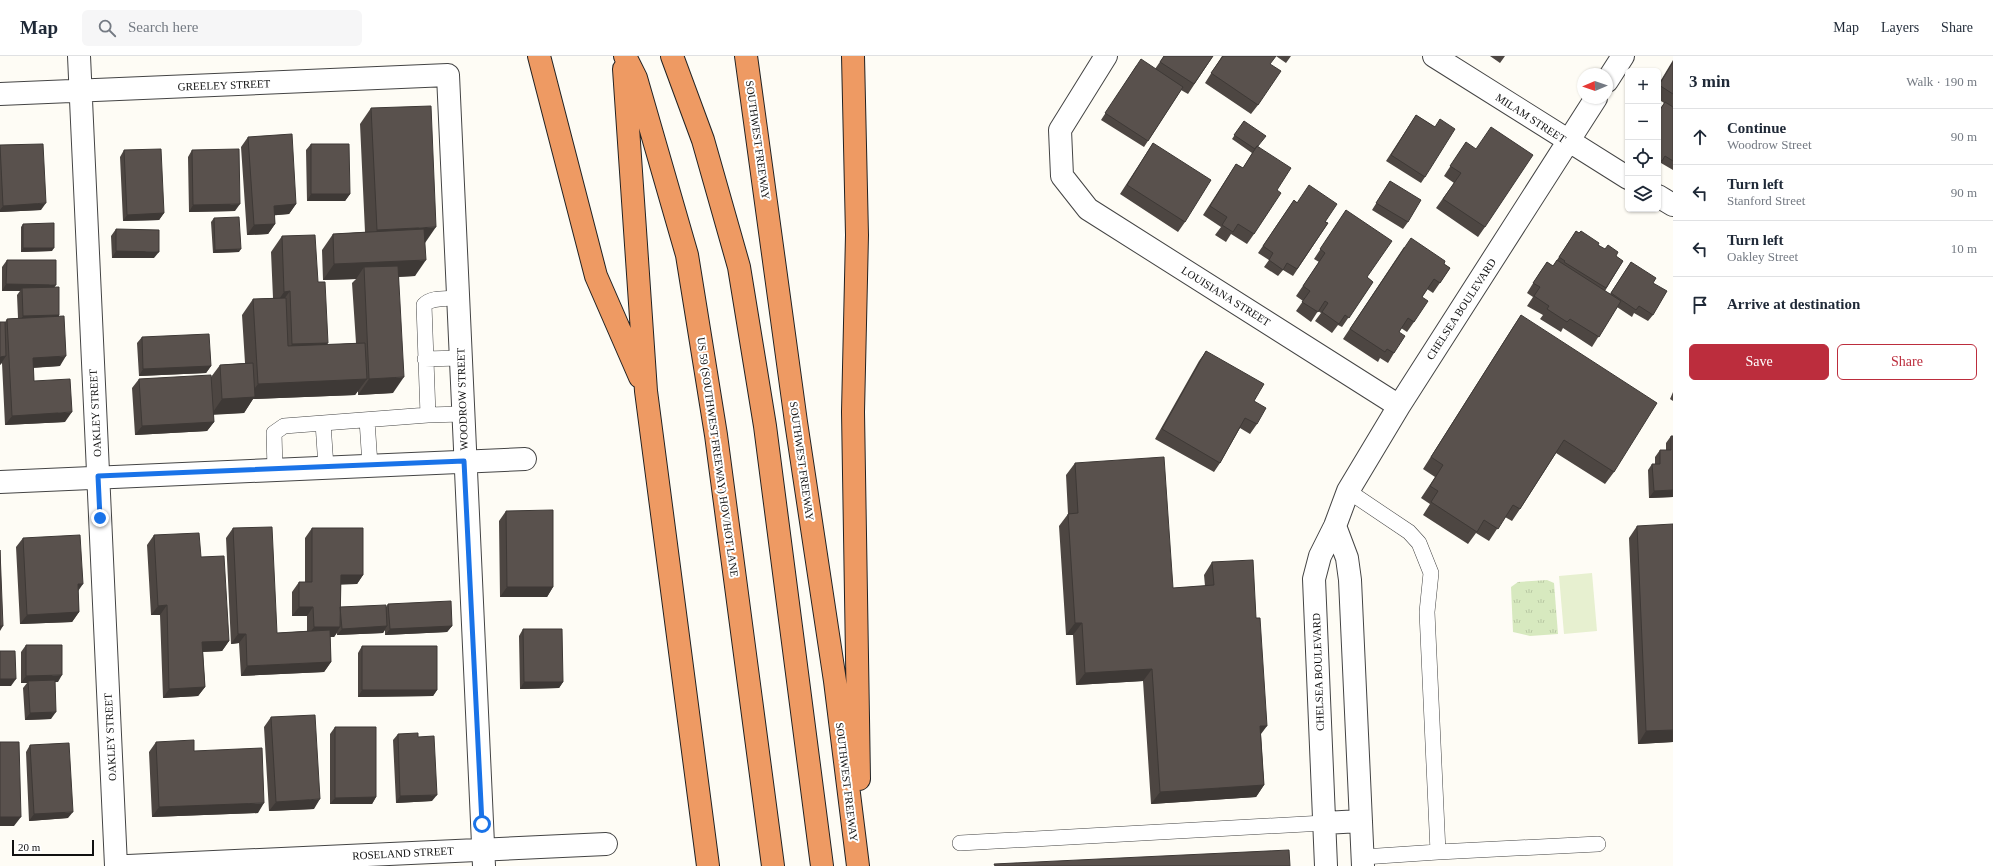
<!DOCTYPE html>
<meta charset="utf-8">
<style>
body{margin:0;font-family:Georgia,serif;background:#f6f6f7;color:#1f2937}
.controls{position:absolute;right:12px;top:12px;display:grid;overflow:hidden;border-radius:6px;box-shadow:0 1px 3px #0004}
.controls button{width:36px;height:36px;display:grid;place-items:center;padding:0;border:0;border-bottom:1px solid #e0e1e3;background:#fff;color:#1f2937;font:20px sans-serif}
.compass{position:absolute;left:1577px;top:12px;width:36px;height:36px;border-radius:50%;background:#fff;box-shadow:0 1px 3px #0004;rotate:268deg}
.scale{position:absolute;left:12px;bottom:10px;width:82px;box-sizing:border-box;padding-left:4px;border:2px solid #111;border-top:0;font-size:11px;line-height:14px;white-space:nowrap;color:#111;-webkit-text-stroke:3px #fff;paint-order:stroke}
.stop{position:absolute;width:12px;height:12px;margin:-9px;border:3px solid #1a73e8;border-radius:50%;background:#fff}
.stop.end{background:#1a73e8;border-color:#fff;box-shadow:0 1px 4px #0008}
.list{margin:0;padding:0;list-style:none}
h2{display:flex;justify-content:space-between;align-items:center;height:52px;margin:0;padding:0 16px;font-size:17px}
h2 small{font-size:13px;font-weight:400;color:#747a83}
.list li{display:grid;grid-template-columns:26px 1fr auto;gap:12px;align-items:center;box-sizing:border-box;height:56px;padding:0 16px;border-top:1px solid #e0e1e3}
.list b{display:block;font-size:15px;white-space:nowrap}
.list p{margin:0;font-size:13px;white-space:nowrap;color:#747a83}
.list em{font-size:13px;font-style:normal;color:#747a83}
.actions{display:flex;gap:8px;padding:12px 16px}
.actions a{flex:1;padding:9px 0;border:1px solid #bc2d3d;border-radius:6px;text-align:center;font-size:14px;color:#bc2d3d}
.actions .main{background:#bc2d3d;color:#fff}
.icon{flex:none;width:22px;height:22px;fill:none;stroke:currentColor;stroke-width:2;stroke-linecap:round;stroke-linejoin:round}
.map{position:relative;flex:none;width:1673px;height:810px;overflow:hidden}
header{display:flex;align-items:center;gap:24px;box-sizing:border-box;height:56px;padding:0 20px;background:#fff;border-bottom:1px solid #e0e1e3}
header strong{font-size:19px}
nav{display:flex;gap:22px;margin-inline-start:auto;font-size:14px}
.search{width:280px;height:36px;background:#f6f6f7;display:flex;align-items:center;gap:10px;box-sizing:border-box;padding:0 14px;border-radius:6px;color:#747a83;font-size:15px}
main{display:flex}
aside{flex:1;background:#fff}
.map>svg:first-child{display:block}
</style>
<header>
<strong>Map</strong>
<div class="search"><svg class="icon" aria-label="search" viewBox="0 0 24 24"><circle cx="10" cy="10" r="6"/><path d="M15 15l6 6"/></svg>Search here</div>
<nav><a>Map</a><a>Layers</a><a>Share</a></nav>
</header>
<main>
<div class="map">
<svg width="1673" height="810" viewBox="0 0 1673 810">
<defs>
<pattern id="park-tufts" width="24" height="20" patternUnits="userSpaceOnUse"><rect width="24" height="20" fill="#d7e9bf"/><path d="M3 7l-1-3M5 7V3M7 7l1-3M15 17l-1-3M17 17v-4M19 17l1-3" fill="none" stroke="#b8c7a3"/></pattern>
</defs>
<rect width="100%" height="100%" fill="#fefcf5"/>
<!-- park -->
<path fill="url(#park-tufts)" d="M1547,524L1554,527L1558,578L1530,580L1513,576L1511,531L1518,526Z"/>
<!-- pitch -->
<path fill="#e7f0d0" d="M1592,517L1597,575L1564,578L1559,520Z"/>
<g fill="none" stroke-linecap="round" stroke-linejoin="round">
<defs>
<path id="service" d="M425,303L460,302
M428,359L462,358
M367,364L370,409
M323,367L326,411
M275,413L274,377L284,370L428,359L424,249C431,241 446,243 457,242
M1348,435L1409,476L1419,487L1431,517L1427,556L1438,796L1363,801
M960,787L1324,767
M1438,796L1598,788"/>
<path id="minor" d="M79,0L116,810
M1106,0L1060,74L1062,120L1088,153L1399,350
M1434,0L1628,122
M1607,25L1623,0
M0,38L448,19L484,810
M1658,140L1673,149
M0,426L525,403
M1335,470L1347,502L1350,524L1363,810
M1324,767L1361,765
M128,810L606,788
M1326,810L1314,523L1320,500L1335,470L1348,435L1399,350L1596,42"/>
<path id="motorway" d="M539,0L596,220L640,321
M625,0L636,22L687,199L716,379L773,810
M672,0L703,84L739,211L765,370L822,810
M746,0L796,366L835,625L858,810
M853,0L857,179L853,356L859,723
M624,13L646,335L708,810"/>
</defs>
<!-- service casing -->
<use href="#service" stroke="#444" stroke-width="16"/>
<!-- minor casing -->
<use href="#minor" stroke="#444" stroke-width="24"/>
<!-- motorway casing -->
<use href="#motorway" stroke="#222" stroke-width="24"/>
<!-- service -->
<use href="#service" stroke="#fff" stroke-width="15"/>
<!-- minor -->
<use href="#minor" stroke="#fff" stroke-width="22"/>
<!-- motorway -->
<use href="#motorway" stroke="#ee9a63" stroke-width="22"/>
</g>
<!-- wall -->
<path fill="#4d4642" d="M1164,0H1213L1188,38L1181,34L1144,91L1101,64L1136,10L1155,13Z
M1222,0L1270,8L1258,49L1251,58L1205,27Z
M1276,0H1291L1286,7Z
M1490,0H1505L1500,7Z
M1673,4V114L1661,107L1658,111V56L1664,47L1658,43V29Z
M371,52L425,187L415,220L399,221L393,337L358,339V335L355,339L253,343L244,357L213,358L214,366L207,375L135,379L132,332L139,323L211,321L220,309L245,307L242,259L253,243L273,242L271,196L282,180L318,226L326,289L356,287L352,227L356,223L323,224L322,194L333,178L365,176L360,68Z
M1416,59L1435,71L1425,121L1421,127L1386,105Z
M1244,65L1258,90L1277,134L1254,178L1247,188L1231,178L1226,186L1215,179L1221,171L1203,159L1236,108L1243,112L1252,97L1232,83Z
M248,81L296,148L289,158L274,159L275,168L268,178L247,179L241,91Z
M1466,86L1485,171L1478,181L1436,152L1454,127L1444,120Z
M1153,87L1185,166L1178,176L1120,138Z
M311,88L350,138L345,145H307L306,94Z
M0,90L41,154L0,156Z
M124,94L164,157L159,164L123,165L120,101Z
M192,94L235,155L189,156L188,101Z
M1390,125L1408,166L1403,173L1372,154Z
M1294,144L1328,167L1293,220L1283,214L1278,220L1264,211L1269,204L1258,197Z
M1346,154L1367,221L1373,226L1342,271L1338,269L1332,277L1315,265L1321,257L1318,255L1311,266L1296,255L1303,245L1296,240L1319,206L1314,203Z
M214,162L239,196L213,197L211,166Z
M23,168L52,195L21,196V171Z
M116,173L154,202H112L111,180Z
M1576,175L1623,205L1605,235L1610,238L1631,206L1653,227V259L1648,265L1634,257L1632,261L1617,251L1592,291L1563,272L1561,276L1540,263L1543,259L1527,250L1533,241L1527,237L1540,216L1547,206L1553,210Z
M1404,191L1444,208L1450,212L1433,237L1427,233L1422,241L1414,266L1407,276L1401,272L1399,276L1394,297L1388,307L1380,302L1378,306L1343,283Z
M7,204L54,231L59,259V260L60,310L33,312L34,325L65,366L5,369L2,307L0,309L5,266L7,263L18,262L17,239L20,235H2V211Z
M1521,259L1614,416L1605,428L1556,397L1520,453L1512,465L1505,461L1489,485L1476,477L1468,488L1423,459L1430,448L1421,442L1435,421L1423,413L1513,271Z
M142,281L211,310L206,317L139,320L137,287Z
M1206,295L1254,345L1257,368L1250,378L1240,372L1220,407L1214,416L1155,383L1199,305Z
M1673,336V345L1670,343Z
M1671,380L1673,441L1649,442L1648,414L1652,408H1655V401L1660,394H1666V387Z
M1075,407L1173,532L1205,530L1204,519L1212,506L1261,679L1264,729L1256,741L1151,748L1143,625L1076,629L1073,579H1066L1059,470L1068,458L1066,419Z
M506,455L553,531L547,541H500L499,465Z
M1637,470L1673,686L1638,688L1629,482Z
M233,472L277,577L307,575V560H292V536L299,526H305V482L312,472L363,519L357,528H341L340,551H386L388,548L452,570L447,576L385,579V574L383,577L337,579V577L334,581H330L331,606L324,616L241,620L239,587L231,588L226,482Z
M154,479L201,501L229,585L222,595L203,596L205,631L198,640L163,642L160,559H151L147,489Z
M23,482L78,535L79,556L72,566L20,568L16,491Z
M523,573L563,626L559,632L520,633L519,580Z
M26,589L58,626H55L51,663L25,664L23,632L27,627H21V596Z
M362,590L437,634L433,640L358,641V597Z
M271,661L314,753L269,755L264,671Z
M335,671L376,741L372,748H330V678Z
M398,678L418,681L432,745L396,747L393,684Z
M156,686L194,695L258,757L152,761L149,696Z
M30,689L68,762L29,765L26,696Z"/>
<!-- shaded-wall -->
<path fill="#3e3936" d="M311,138H350L345,145H307Z
M46,147L41,154L0,156V154L3,150Z
M240,148L235,155L189,156L193,149Z
M296,148L289,158L267,160L274,150Z
M164,157L159,164L123,165L127,159Z
M275,168L268,178L247,179L254,169Z
M436,171L425,187L366,190L377,174Z
M23,192H54L52,195L21,196Z
M241,193L239,196L213,197L215,194Z
M116,195L159,196L154,202H112Z
M426,204L415,220L364,222V211L356,223L323,224L334,208Z
M6,228L56,229L52,235L22,232L20,235H2Z
M290,235L278,251L273,252L284,236Z
M59,259L55,266L18,267L23,260Z
M328,287L317,303L281,304L292,288Z
M6,300L0,309V301Z
M66,300L60,310L26,312L33,302Z
M211,310L206,317L139,320L143,313Z
M404,321L393,337L358,339L369,323Z
M367,323L355,339L253,343L244,357L211,359L222,343L248,341L258,328Z
M72,356L65,366L5,369L12,360Z
M214,366L207,375L135,379L142,370Z
M1673,434V441L1649,442L1654,435Z
M341,519H363L357,528L334,529Z
M78,528H83L76,538Z
M507,531H553L547,541H500Z
M167,549L160,559H151L158,550Z
M299,551H313L307,560H292Z
M79,556L72,566L20,568L27,559Z
M1075,567H1082L1073,579H1066Z
M0,570H3L0,575Z
M387,570L383,577L337,579L342,573Z
M452,570L447,576L385,579L390,573Z
M314,571H340L334,581H307Z
M238,578H246L239,587L231,588Z
M229,585L222,595L195,596L202,586Z
M331,606L324,616L241,620L247,610Z
M1152,613L1143,625L1076,629L1085,617Z
M62,619L58,626L28,627V625L27,627H21L26,620Z
M0,623H16L11,630H0Z
M524,626H563L559,632L520,633Z
M205,631L198,640L163,642L169,633Z
M362,634H437L433,640L358,641Z
M56,656L51,663L25,664L30,657Z
M1260,670H1267L1258,682Z
M1673,674V686L1638,688L1646,675Z
M1264,729L1256,741L1151,748L1160,736Z
M437,739L432,745L396,747L400,740Z
M376,741L372,748H330L335,742Z
M320,743L314,753L269,755L276,746Z
M264,747L258,757L152,761L159,751Z
M73,756L68,762L29,765L34,758Z
M0,761H21L14,770H0Z"/>
<!-- building -->
<path fill="#59514d" stroke="#3e3936" d="M1164,0H1213L1194,28L1160,6Z
M1223,0H1276L1270,8L1281,15L1258,49L1211,17Z
M1141,3L1183,31L1148,85L1105,57Z
M1673,6V38L1659,29Z
M1665,46L1673,51V105L1665,100L1662,105L1658,103V57Z
M431,50L436,171L377,174L371,52Z
M1416,59L1435,71L1440,63L1455,73L1425,121L1391,99Z
M1244,65L1266,80L1258,90H1257L1255,93L1234,79Z
M1491,71L1533,99L1485,171L1443,143L1461,117L1450,110L1466,86L1476,93Z
M292,78L296,148L274,150L275,168L254,169L248,81Z
M1153,87L1211,124L1185,166L1127,129Z
M43,88L46,147L3,150L0,89Z
M311,88H349L350,138H311Z
M1257,90L1291,112L1277,134L1281,137L1254,178L1238,168L1233,176L1222,169L1227,161L1210,150L1236,108L1243,112Z
M161,93L164,157L127,159L124,94Z
M239,93L240,148L193,149L192,94Z
M1390,125L1421,144L1408,166L1376,147Z
M1309,129L1337,148L1325,166L1328,167L1297,213L1287,207L1283,214L1269,204L1273,197L1263,190L1294,144L1297,147Z
M1346,154L1392,185L1367,221L1373,226L1349,262L1345,259L1339,268L1322,256L1328,247L1325,245L1318,256L1302,246L1310,235L1303,230L1325,197L1320,193Z
M239,161L241,193L215,194L214,162Z
M54,167V192H23V168Z
M116,173L159,174V196L116,195Z
M424,173L426,204L334,208L333,178Z
M1576,175L1579,177L1581,175L1599,187L1598,189L1605,193L1608,189L1618,196L1616,200L1623,205L1606,232L1564,206L1565,205L1559,201Z
M315,179L318,226H325L328,287L292,288L290,235L284,236L282,180Z
M1411,182L1445,205L1444,208L1450,212L1440,227L1434,223L1422,241L1428,245L1414,266L1408,262L1399,276L1405,280L1394,297L1387,293L1385,296L1350,273Z
M7,204H56V229L6,228Z
M1557,204L1621,245L1599,281L1570,263L1567,266L1547,253L1549,250L1534,240L1540,231L1533,227L1547,206L1553,210Z
M1631,206L1656,222L1653,227L1667,235L1653,259L1639,250L1636,254L1611,237Z
M398,210L404,321L369,323L364,211Z
M59,231V259L23,260L22,232Z
M286,242L288,290L365,287L367,323L258,328L253,243Z
M1521,259L1657,347L1614,416L1564,384L1520,453L1513,449L1498,473L1484,464L1477,476L1431,446L1438,435L1430,430L1443,409L1431,401Z
M64,260L66,300L33,302L34,325L70,323L72,356L12,360L7,263Z
M0,266H5L6,300L0,301Z
M209,278L211,310L143,313L142,281Z
M1206,295L1264,328L1254,345L1266,352L1257,368L1245,362L1220,407L1162,373Z
M253,307L255,341L222,343L220,309Z
M211,319L214,366L142,370L139,323Z
M1671,380H1673V434L1654,435L1652,408H1660V394H1671Z
M1164,401L1173,532L1214,529L1212,506L1253,504L1256,562H1260L1267,670H1260L1264,729L1160,736L1152,613L1085,617L1082,567H1075L1068,458L1078,457L1075,407Z
M553,454V531H507L506,455Z
M1673,468V674L1646,675L1637,470Z
M272,471L277,577L330,574L331,606L247,610L246,578H238L233,472Z
M312,472H363V519H341L340,571H314L313,551H299V526H312Z
M199,477L201,501L224,500L229,585L202,586L205,631L169,633L167,549L158,550L154,479Z
M80,479L83,528H78L79,556L27,559L23,482Z
M0,494L3,570H0Z
M451,545L452,570L390,573L388,548Z
M386,549L387,570L342,573L340,551Z
M523,573H562L563,626H524Z
M26,589H62V619L26,620Z
M362,590H437V634H362Z
M0,595H15L16,623H0Z
M55,624L56,656L30,657L28,625Z
M315,659L320,743L276,746L271,661Z
M335,671H376V741L335,742Z
M418,677V681L434,680L437,739L400,740L398,678Z
M194,684V695L262,692L264,747L159,751L156,686Z
M0,686H19L21,761H0Z
M69,687L73,756L34,758L30,689Z
M1289,794L1290,810H995L994,808Z"/>
<g fill="none" stroke-linecap="round" stroke-linejoin="round">
<!-- route -->
<path stroke="#1a73e8" stroke-width="5" d="M100,462L98,420L464,405L482,768"/>
</g>
<g text-anchor="middle" stroke-width="4" stroke-linejoin="round" paint-order="stroke">
<!-- street labels -->
<g font-size="11" fill="#111" stroke="#fff">
<text transform="translate(224 29) rotate(-2)" y="4">GREELEY STREET</text>
<text transform="translate(1531 62) rotate(33)" y="4">MILAM STREET</text>
<text transform="translate(758 84) rotate(82)" y="4">SOUTHWEST FREEWAY</text>
<text transform="translate(1226 240) rotate(32)" y="4">LOUISIANA STREET</text>
<text transform="translate(1461 253) rotate(-57)" y="4">CHELSEA BOULEVARD</text>
<text transform="translate(462 343) rotate(-92)" y="4">WOODROW STREET</text>
<text transform="translate(95 357) rotate(-93)" y="4">OAKLEY STREET</text>
<text transform="translate(718 401) rotate(82)" y="4">US 59 (SOUTHWEST FREEWAY) HOV/HOT LANE</text>
<text transform="translate(802 405) rotate(82)" y="4">SOUTHWEST FREEWAY</text>
<text transform="translate(1318 616) rotate(-92)" y="4">CHELSEA BOULEVARD</text>
<text transform="translate(110 681) rotate(-93)" y="4">OAKLEY STREET</text>
<text transform="translate(847 726) rotate(83)" y="4">SOUTHWEST FREEWAY</text>
<text transform="translate(403 797) rotate(-3)" y="4">ROSELAND STREET</text>
</g>
</g>
</svg>
<div class="controls">
<button>+</button>
<button>−</button>
<button><svg class="icon" aria-label="locate" viewBox="0 0 24 24"><circle cx="12" cy="12" r="6"/><path d="M12 2v4M12 18v4M2 12h4M18 12h4"/></svg></button>
<button><svg class="icon" aria-label="layers" viewBox="0 0 24 24"><path d="M12 4l9 5-9 5-9-5zM3 14l9 5 9-5"/></svg></button>
</div>
<svg class="compass" viewBox="-18 -18 36 36"><path d="M0-13l5 13h-10z" fill="#e53935"/><path d="M0 13l5-13h-10z" fill="#747a83"/></svg>
<div class="scale">20 m</div>
<div class="stop" style="left:482px;top:768px"></div>
<div class="stop end" style="left:100px;top:462px"></div>
</div>
<aside>
<h2>3 min<small>Walk · 190 m</small></h2>
<ul class="list">
<li><svg class="icon" aria-label="ahead" viewBox="0 0 24 24"><path d="M12 20V5M6 11l6-6 6 6"/></svg><div><b>Continue</b><p>Woodrow Street</p></div><em>90 m</em></li>
<li><svg class="icon" aria-label="left" viewBox="0 0 24 24"><path d="M17 20v-9H6M10 6l-5 5 5 5"/></svg><div><b>Turn left</b><p>Stanford Street</p></div><em>90 m</em></li>
<li><svg class="icon" aria-label="left" viewBox="0 0 24 24"><path d="M17 20v-9H6M10 6l-5 5 5 5"/></svg><div><b>Turn left</b><p>Oakley Street</p></div><em>10 m</em></li>
<li><svg class="icon" aria-label="arrive" viewBox="0 0 24 24"><path d="M6 21V4h12l-3 4 3 4H6"/></svg><div><b>Arrive at destination</b></div></li>
</ul>
<div class="actions"><a class="main">Save</a><a>Share</a></div>
</aside>
</main>
